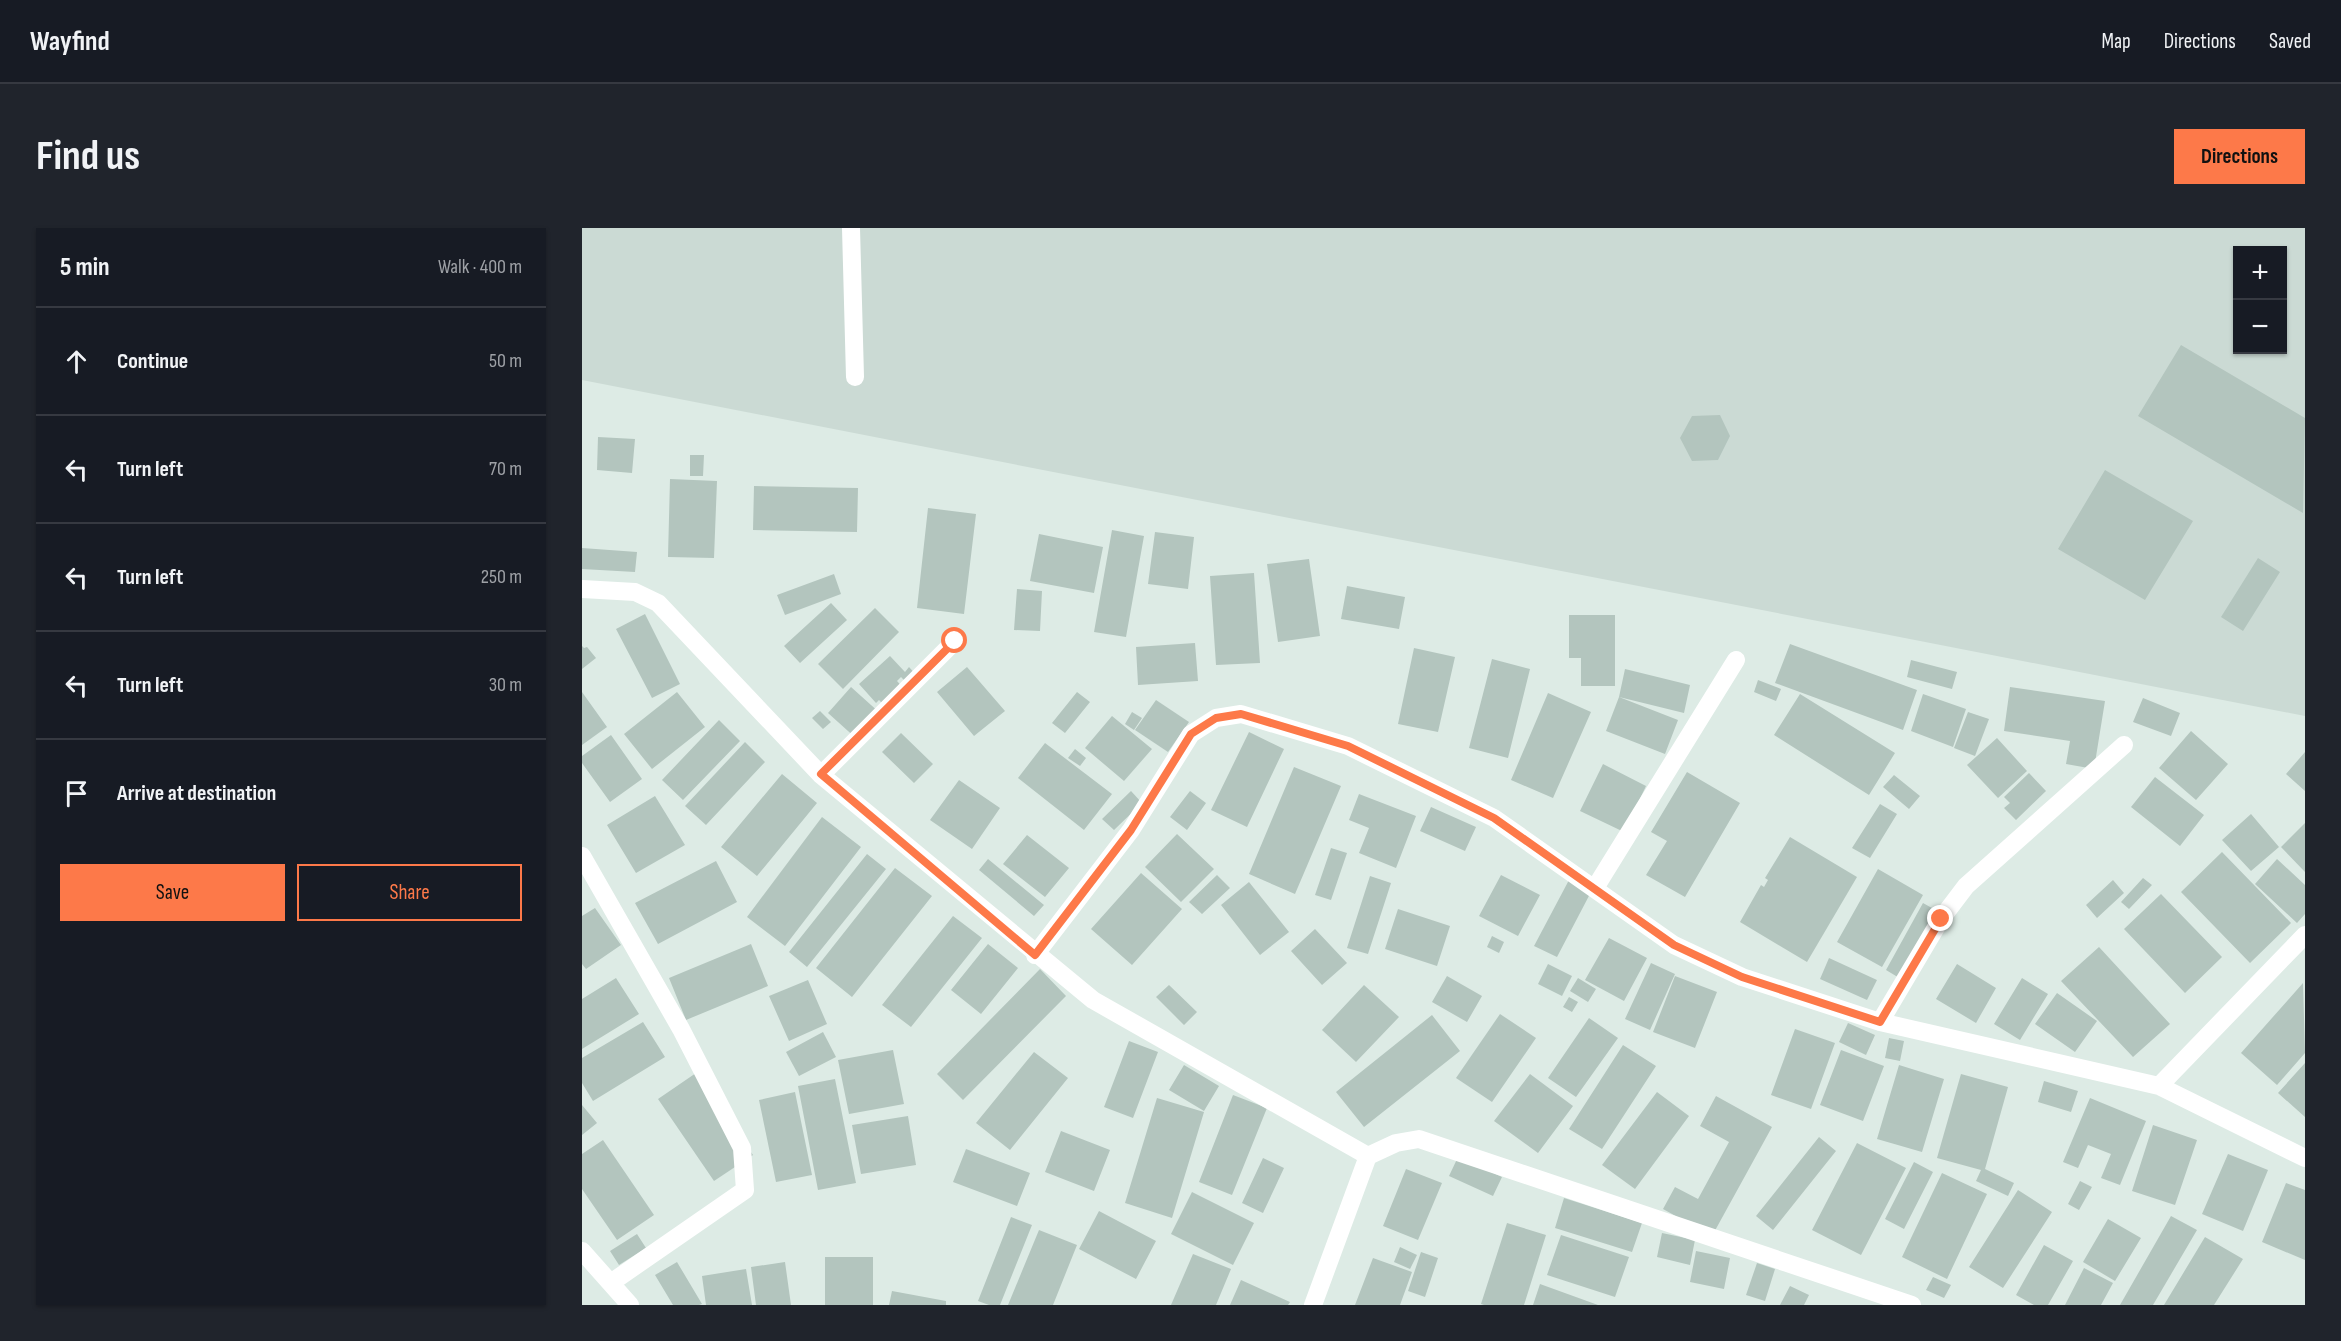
<!DOCTYPE html>
<meta charset="utf-8">
<style>
body{margin:0;font-family:"Sofia Sans Condensed",sans-serif;background:#20242c;color:#f1f3f6}
.controls{position:absolute;right:18px;top:18px;display:grid;overflow:hidden;border-radius:0px;box-shadow:0 2px 4px #0004}
.controls button{width:54px;height:54px;display:grid;place-items:center;padding:0;border:0;border-bottom:2px solid #363941;background:#171b24;color:#f1f3f6;font:30px sans-serif}
.stop{position:absolute;width:18px;height:18px;margin:-14px;border:4px solid #fd7949;border-radius:50%;background:#fff}
.stop.end{background:#fd7949;border-color:#fff;box-shadow:0 2px 6px #0008}
.list{margin:0;padding:0;list-style:none}
h2{display:flex;justify-content:space-between;align-items:center;height:78px;margin:0;padding:0 24px;font-size:26px}
h2 small{font-size:20px;font-weight:400;color:#9ea1a6}
.list li{display:grid;grid-template-columns:39px 1fr auto;gap:18px;align-items:center;box-sizing:border-box;height:108px;padding:0 24px;border-top:2px solid #363941}
.list b{display:block;font-size:22px;white-space:nowrap}
.list em{font-size:20px;font-style:normal;color:#9ea1a6}
.actions{display:flex;gap:12px;padding:18px 24px}
.actions a{flex:1;padding:14px 0;border:2px solid #fd7949;border-radius:0px;text-align:center;font-size:21px;color:#fd7949}
.actions .main{background:#fd7949;color:#111}
.icon{flex:none;width:33px;height:33px;fill:none;stroke:currentColor;stroke-width:2;stroke-linecap:round;stroke-linejoin:round}
.map{position:relative;flex:none;width:1723px;height:1077px;overflow:hidden;border-radius:0px}
header{display:flex;align-items:center;gap:36px;box-sizing:border-box;height:84px;padding:0 30px;background:#171b24;border-bottom:2px solid #363941}
header strong{font-size:28px}
nav{display:flex;gap:33px;margin-inline-start:auto;font-size:21px}
.intro{display:flex;align-items:center;justify-content:space-between;box-sizing:border-box;height:144px;padding:0 36px}
h1{margin:0;font-size:42px}
.button{padding:15px 27px;border-radius:0px;background:#fd7949;color:#111;font-size:21px;font-weight:700}
main{display:flex;gap:36px;padding:0 36px}
aside{flex:1;background:#171b24;border-radius:0px;box-shadow:0 2px 4px #0004}
.map>svg:first-child{display:block}
</style>
<header>
<strong>Wayfind</strong>
<nav><a>Map</a><a>Directions</a><a>Saved</a></nav>
</header>
<div class="intro"><h1>Find us</h1><a class="button">Directions</a></div>
<main>
<aside>
<h2>5 min<small>Walk · 400 m</small></h2>
<ul class="list">
<li><svg class="icon" aria-label="ahead" viewBox="0 0 24 24"><path d="M12 20V5M6 11l6-6 6 6"/></svg><div><b>Continue</b></div><em>50 m</em></li>
<li><svg class="icon" aria-label="left" viewBox="0 0 24 24"><path d="M17 20v-9H6M10 6l-5 5 5 5"/></svg><div><b>Turn left</b></div><em>70 m</em></li>
<li><svg class="icon" aria-label="left" viewBox="0 0 24 24"><path d="M17 20v-9H6M10 6l-5 5 5 5"/></svg><div><b>Turn left</b></div><em>250 m</em></li>
<li><svg class="icon" aria-label="left" viewBox="0 0 24 24"><path d="M17 20v-9H6M10 6l-5 5 5 5"/></svg><div><b>Turn left</b></div><em>30 m</em></li>
<li><svg class="icon" aria-label="arrive" viewBox="0 0 24 24"><path d="M6 21V4h12l-3 4 3 4H6"/></svg><div><b>Arrive at destination</b></div></li>
</ul>
<div class="actions"><a class="main">Save</a><a>Share</a></div>
</aside>
<div class="map">
<svg width="1723" height="1077" viewBox="0 0 1723 1077">
<rect width="100%" height="100%" fill="#ddebe5"/>
<!-- built -->
<path fill="#cbdad4" fill-rule="evenodd" d="M0,0H1723V488L0,152ZM1656,22H1700V122H1656Z"/>
<!-- building -->
<path fill="#b3c5be" d="M1599,117L1723,190L1721,285L1556,188Z
M1138,187L1148,208L1136,232L1110,233L1098,210L1110,188Z
M16,209L53,211L50,245L15,242Z
M108,227H122L121,248H108Z
M1523,242L1611,293L1563,372L1476,321Z
M88,251L135,253L132,330L86,329Z
M172,258L276,260L275,304L171,302Z
M346,280L394,286L382,386L335,380Z
M530,302L562,308L544,409L512,404Z
M573,304L612,309L606,361L566,356Z
M457,306L521,319L512,365L448,353Z
M0,320L55,324L53,344L0,341Z
M1676,330L1698,344L1661,403L1639,389Z
M727,331L738,408L696,414L685,336Z
M672,345L678,435L634,437L628,348Z
M252,346L259,366L203,387L195,367Z
M765,358L823,369L817,401L759,391Z
M435,361L460,363L458,403L432,402Z
M249,375L265,392L218,435L202,418Z
M293,380L317,404L261,461L236,436Z
M63,386L98,456L70,470L34,401Z
M987,387H1033V458H999V430H987Z
M613,415L616,453L556,457L554,419Z
M1208,416L1335,462L1321,502L1193,455Z
M0,418L2,420L5,419L14,430L0,441Z
M832,420L873,429L856,504L816,496Z
M308,428L323,444L327,439L336,449L328,458L319,449L315,453L326,465L303,478L297,472L294,475L277,456Z
M910,431L948,441L926,530L887,520Z
M1329,432L1375,444L1370,461L1325,449Z
M385,439L423,483L392,508L355,464Z
M1043,441L1108,457L1102,485L1037,469Z
M1176,452L1199,461L1194,473L1172,464Z
M269,459L299,486L276,512L246,485Z
M1428,459L1523,473L1512,541L1484,536L1488,513L1422,503Z
M0,464L25,499L0,517Z
M95,464L123,499L70,541L42,506Z
M495,464L508,474L483,505L470,495Z
M966,465L1009,484L971,570L929,552Z
M1218,466L1313,525L1287,567L1192,507Z
M1341,466L1384,481L1371,519L1329,503Z
M1037,469L1096,492L1083,526L1024,503Z
M1561,470L1598,485L1589,508L1551,494Z
M574,472L607,494L586,524L553,502Z
M238,483L249,494L241,501L230,490Z
M550,484L560,490L552,502L543,496Z
M1386,484L1407,491L1393,528L1372,520Z
M530,488L570,521L542,553L503,520Z
M137,492L158,513L101,572L80,552Z
M1609,503L1646,536L1614,572L1577,540Z
M667,504L702,521L665,599L629,582Z
M319,505L351,536L332,555L300,524Z
M29,507L60,551L28,574L0,535V528Z
M1415,510L1445,543L1416,570L1385,537Z
M163,514L183,534L124,597L103,578Z
M463,515L530,566L502,602L436,550Z
M493,521L504,530L498,538L486,530Z
M1723,524V563L1704,546Z
M1021,536L1064,558L1042,604L998,583Z
M712,539L759,558L713,666L667,646Z
M1105,544L1158,575L1103,669L1064,647L1085,613L1069,604Z
M1447,545L1464,563L1434,592L1422,580L1428,575L1422,569Z
M200,546L235,575L175,648L139,619Z
M1312,547L1338,568L1327,581L1301,559Z
M1573,549L1622,587L1598,618L1549,579Z
M377,552L418,580L390,621L348,592Z
M549,563L560,575L532,602L520,591Z
M608,563L624,575L605,602L588,589Z
M777,566L834,588L814,640L777,625L787,600L767,592Z
M73,568L103,617L54,645L25,597Z
M1298,576L1315,586L1288,630L1270,620Z
M849,579L894,599L883,623L838,603Z
M1669,586L1697,619L1669,643L1640,612Z
M240,589L279,619L203,718L165,689Z
M1723,595V644L1699,619Z
M595,606L632,641L599,674L563,639Z
M445,607L487,640L463,669L421,636Z
M1208,609L1275,649L1225,734L1158,694L1179,657L1182,659L1186,652L1183,650Z
M749,620L765,625L749,672L733,667Z
M1640,624L1709,695L1668,735L1599,664Z
M285,626L304,641L225,739L207,724Z
M406,631L462,677L452,688L397,642Z
M1695,631L1723,657V686L1715,695L1673,656Z
M134,633L155,674L76,716L53,675Z
M313,640L350,668L270,769L234,740Z
M1296,641L1341,667L1300,739L1255,714Z
M559,645L600,681L550,737L509,701Z
M635,647L648,660L620,686L607,674Z
M919,647L958,667L936,708L897,688Z
M788,648L809,655L786,726L765,720Z
M1561,650L1570,657L1547,681L1539,674Z
M987,652L1009,664L975,729L952,718Z
M1531,652L1542,665L1515,690L1504,677Z
M667,654L707,704L678,727L639,677Z
M1579,666L1640,729L1603,765L1542,701Z
M1341,675L1357,684L1319,751L1304,742Z
M13,680L39,717L4,741L0,736V688Z
M816,681L868,698L855,738L803,721Z
M371,688L400,710L329,799L300,777Z
M733,701L765,735L740,757L709,723Z
M910,708L922,714L917,725L905,719Z
M1027,710L1065,730L1042,773L1003,752Z
M169,716L186,758L104,792L87,750Z
M406,716L436,740L399,786L369,762Z
M1517,719L1588,796L1551,829L1479,753Z
M1247,730L1295,752L1285,772L1238,751Z
M1069,735L1093,746L1068,802L1043,791Z
M966,736L990,748L980,768L956,756Z
M1375,736L1414,760L1394,795L1354,771Z
M458,741L484,768L381,872L355,846Z
M865,748L900,768L885,794L850,774Z
M1093,748L1135,764L1113,820L1071,804Z
M34,750L57,786L0,821V771Z
M996,750L1014,761L1006,774L988,763Z
M1440,750L1466,766L1438,812L1412,796Z
M226,752L245,796L207,813L187,768Z
M1721,755L1723,825L1695,857L1659,825Z
M587,757L615,784L602,797L574,769Z
M782,757L817,789L774,834L740,802Z
M1475,765L1515,793L1493,824L1453,796Z
M987,769L996,774L990,784L981,779Z
M918,786L954,810L910,874L874,850Z
M850,787L878,823L782,899L754,864Z
M1007,790L1036,810L994,869L966,850Z
M61,794L83,829L11,873L0,855V830Z
M1266,795L1293,807L1284,827L1257,814Z
M1213,801L1253,815L1229,881L1189,867Z
M241,804L254,829L217,848L204,824Z
M1307,810L1322,813L1318,833L1303,830Z
M547,813L576,824L551,890L522,879Z
M1041,817L1074,838L1020,921L987,901Z
M311,822L322,876L267,886L256,832Z
M1259,822L1302,838L1281,893L1238,877Z
M452,824L486,850L428,922L394,895Z
M1723,835V889L1696,865Z
M602,837L637,858L622,883L587,862Z
M1317,837L1362,851L1340,924L1295,911Z
M114,845L171,927L132,953L76,871Z
M948,846L991,878L956,925L912,893Z
M1379,846L1426,859L1403,941L1432,955L1426,968L1394,953L1399,942L1355,930Z
M253,851L274,955L236,962L216,858Z
M1462,853L1496,863L1489,884L1456,874Z
M213,864L230,947L194,954L177,872Z
M1075,864L1107,888L1053,961L1020,937Z
M651,867L685,880L650,967L617,954Z
M1134,868L1190,899L1130,1008L1081,981L1093,959L1116,971L1147,914L1118,898Z
M575,870L622,884L590,990L543,975Z
M1508,870L1564,893L1538,957L1519,950L1529,926L1506,917L1496,940L1481,934Z
M0,877L15,895L0,907Z
M326,888L334,937L279,946L270,897Z
M1571,897L1615,912L1593,977L1550,963Z
M479,903L528,922L512,963L463,944Z
M1237,909L1254,923L1191,1002L1174,988Z
M21,912L72,987L35,1012L0,961V926Z
M1275,915L1324,940L1279,1027L1230,1002Z
M384,921L448,945L435,978L371,954Z
M1646,926L1686,942L1661,1003L1620,986Z
M876,929L920,949L911,968L867,948Z
M681,930L702,940L681,985L660,975Z
M1332,934L1351,944L1322,1001L1303,991Z
M824,941L860,955L836,1012L801,998Z
M1360,945L1405,966L1365,1051L1320,1029Z
M1498,953L1510,959L1497,982L1486,976Z
M1704,955L1723,962V1032L1680,1014Z
M1436,962L1470,984L1421,1060L1387,1039Z
M610,964L672,995L651,1037L589,1006Z
M982,970L1060,995L1050,1024L973,1000Z
M517,983L574,1013L554,1051L497,1021Z
M1589,988L1615,1002L1571,1077H1538Z
M429,989L450,997L418,1077H407L396,1073Z
M1526,991L1559,1010L1533,1053L1501,1034Z
M925,995L964,1007L942,1077H902L899,1076Z
M457,1002L495,1017L471,1077H426Z
M1080,1005L1113,1012L1108,1037L1075,1029Z
M55,1006L64,1020L37,1037L28,1023Z
M979,1007L1047,1029L1033,1069L965,1047Z
M1623,1009L1661,1031L1632,1077H1582Z
M1462,1017L1491,1033L1466,1077H1452L1434,1067Z
M818,1019L835,1027L828,1041L812,1034Z
M1114,1023L1148,1030L1142,1061L1108,1054Z
M839,1024L856,1030L843,1069L826,1063Z
M611,1026L649,1041L634,1077H589Z
M243,1029H291V1077H243Z
M791,1030L830,1044L818,1077H773Z
M95,1034L120,1076L117,1077H91L73,1047Z
M203,1034L209,1077H174L169,1039Z
M1175,1035L1193,1041L1183,1073L1164,1067Z
M1502,1040L1531,1055L1519,1077H1483Z
M164,1041L170,1077H124L120,1048Z
M1351,1049L1369,1057L1362,1070L1344,1062Z
M659,1052L708,1074L706,1077H648Z
M958,1056L1016,1077H951Z
M1208,1058L1227,1067L1222,1077H1198Z
M310,1063L364,1073V1077H307Z"/>
<g fill="none" stroke-linecap="round" stroke-linejoin="round">
<!-- minor -->
<path stroke="#fff" stroke-width="18" d="M269,0L273,149
M0,361L53,364L76,375L239,547L511,772L786,928L814,915L837,911L1330,1077
M239,547L373,413
M0,628L99,801L160,920L163,962L30,1054
M1013,660L1154,432
M453,727L549,602L609,506L634,490L659,486L766,518L912,590L1092,717L1160,749L1298,794L1577,858L1723,930
M1298,794L1359,691L1384,658L1542,517
M1577,858L1723,707
M0,1023L48,1077
M731,1077L786,928"/>
</g>
<g fill="none" stroke-linecap="round" stroke-linejoin="round">
<!-- route -->
<path stroke="#fd7949" stroke-width="8" d="M373,413L239,546L453,727L549,602L609,506L634,490L659,486L766,518L912,590L1092,717L1160,749L1298,794L1359,691"/>
</g>
</svg>
<div class="controls">
<button>+</button>
<button>−</button>
</div>
<div class="stop" style="left:373px;top:413px"></div>
<div class="stop end" style="left:1359px;top:691px"></div>
</div>
</main>
